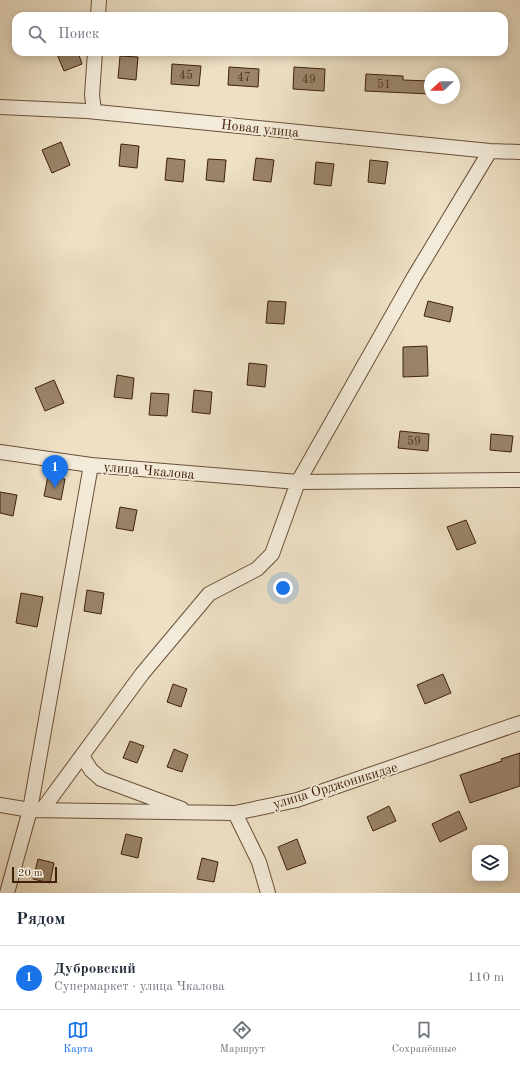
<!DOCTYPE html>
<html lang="ru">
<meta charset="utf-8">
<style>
body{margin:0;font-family:"Old Standard TT",serif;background:#f6f6f7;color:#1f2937}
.controls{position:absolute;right:12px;bottom:12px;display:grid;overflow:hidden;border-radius:8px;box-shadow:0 2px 10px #0003}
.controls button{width:36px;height:36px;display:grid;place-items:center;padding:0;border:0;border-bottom:1px solid #e0e1e3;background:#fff;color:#1f2937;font:20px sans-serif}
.compass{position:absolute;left:424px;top:68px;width:36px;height:36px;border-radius:50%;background:#fff;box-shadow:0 2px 10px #0003;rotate:248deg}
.scale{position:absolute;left:12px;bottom:10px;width:45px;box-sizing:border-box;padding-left:4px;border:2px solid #40200a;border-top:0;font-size:11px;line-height:14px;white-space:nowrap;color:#40200a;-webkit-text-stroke:3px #f3ebd9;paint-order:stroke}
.you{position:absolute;left:283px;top:588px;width:14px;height:14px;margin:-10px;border:3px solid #fff;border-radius:50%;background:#1a73e8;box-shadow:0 0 0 6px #1a73e833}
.badge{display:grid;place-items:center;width:26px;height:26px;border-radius:50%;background:#1a73e8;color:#fff;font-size:13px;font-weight:700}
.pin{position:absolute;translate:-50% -33px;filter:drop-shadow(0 1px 2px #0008)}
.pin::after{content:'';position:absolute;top:21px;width:14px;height:12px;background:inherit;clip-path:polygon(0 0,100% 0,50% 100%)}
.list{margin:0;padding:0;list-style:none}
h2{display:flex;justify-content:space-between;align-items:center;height:52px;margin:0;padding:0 16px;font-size:17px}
h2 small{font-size:13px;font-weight:400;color:#747a83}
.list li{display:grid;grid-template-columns:26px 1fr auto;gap:12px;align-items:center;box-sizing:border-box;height:64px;padding:0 16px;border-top:1px solid #e0e1e3}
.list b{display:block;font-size:15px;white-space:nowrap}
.list p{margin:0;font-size:13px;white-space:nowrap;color:#747a83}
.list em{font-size:13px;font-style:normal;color:#747a83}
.icon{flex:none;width:22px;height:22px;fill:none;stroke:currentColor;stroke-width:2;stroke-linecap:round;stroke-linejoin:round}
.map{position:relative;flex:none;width:520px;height:893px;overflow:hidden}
.search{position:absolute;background:#fff;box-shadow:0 2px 10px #0003;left:12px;right:12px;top:12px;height:44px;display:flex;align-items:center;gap:10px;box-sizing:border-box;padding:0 14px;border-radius:12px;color:#747a83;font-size:15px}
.sheet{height:116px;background:#fff}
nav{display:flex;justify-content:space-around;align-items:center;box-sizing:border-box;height:56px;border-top:1px solid #e0e1e3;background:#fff;font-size:11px;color:#747a83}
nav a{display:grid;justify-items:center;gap:2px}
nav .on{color:#1a73e8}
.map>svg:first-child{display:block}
</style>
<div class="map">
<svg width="520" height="893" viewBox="0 0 520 893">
<rect width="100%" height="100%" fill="#ede0c5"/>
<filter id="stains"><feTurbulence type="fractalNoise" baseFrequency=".005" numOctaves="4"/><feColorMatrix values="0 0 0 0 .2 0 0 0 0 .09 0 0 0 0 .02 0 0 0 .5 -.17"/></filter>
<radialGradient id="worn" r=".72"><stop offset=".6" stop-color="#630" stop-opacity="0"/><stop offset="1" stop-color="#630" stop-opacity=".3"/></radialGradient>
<!-- building -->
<path fill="#9a846b" stroke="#40200a" d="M56,52H78L82,64L64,71Z
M120,56L138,57L136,80L118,78Z
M172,64L201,66L199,86L171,84Z
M229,67L259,69L258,87L228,85Z
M294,67L325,69L324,91L293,89Z
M366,74L403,76V80L430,81V94L365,91Z
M61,142L70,165L52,173L42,150Z
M121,144L139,146L137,168L119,166Z
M167,158L185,160L183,182L165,180Z
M256,158L274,160L271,182L253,180Z
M208,159L226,160L224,182L206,180Z
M370,160L388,162L385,184L368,182Z
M316,162L334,164L331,186L314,184Z
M268,301L286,302L284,324L266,323Z
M428,301L453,307L450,322L424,316Z
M427,346L428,376L403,377V347Z
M249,363L267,365L265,387L247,385Z
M117,375L134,378L132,399L114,397Z
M54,380L64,403L45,411L35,388Z
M194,390L212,392L210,414L192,412Z
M151,393L169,394L167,416L149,415Z
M400,431L429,434L428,451L398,448Z
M491,434L513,436L511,452L490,450Z
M48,476L65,479L61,500L44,496Z
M0,492L17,495L13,516L0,513Z
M120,507L137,510L133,531L116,528Z
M466,520L476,543L457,550L447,527Z
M87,590L104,593L101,614L84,611Z
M21,593L43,597L37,627L16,623Z
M443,674L451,693L425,704L417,685Z
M173,684L187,689L181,707L167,702Z
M130,741L144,746L137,763L123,758Z
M174,749L188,755L182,772L167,767Z
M520,753V786L470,803L460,775L502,761L501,759Z
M389,806L396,821L373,831L367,817Z
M459,811L467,829L440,842L432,824Z
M126,834L142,838L138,858L121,854Z
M297,839L306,863L287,870L278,847Z
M202,858L218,862L214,882L197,879Z
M38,859L54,863L50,883L33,879Z"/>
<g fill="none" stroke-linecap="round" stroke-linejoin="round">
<defs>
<path id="minor" d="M98,16L99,0
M0,107L87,111L490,151L520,152
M94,111L92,95L95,52
M0,452L91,465L298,482L520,480
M82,756L91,770L101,779L182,809
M0,805L30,810L235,813L297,800L520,723
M42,810L142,674L209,594L257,569L272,554L298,482L414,277L490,151
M235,813L259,862L268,893
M7,893L30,810L91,465"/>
</defs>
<!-- minor casing -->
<use href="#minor" stroke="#6b5039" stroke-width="16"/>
<!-- minor -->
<use href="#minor" stroke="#f3ebd9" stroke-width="14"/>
</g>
<g text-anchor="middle" stroke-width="4" stroke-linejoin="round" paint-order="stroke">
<!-- number labels -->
<g font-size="12" fill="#563922">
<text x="186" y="79">45</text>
<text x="244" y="81">47</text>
<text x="309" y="83">49</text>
<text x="384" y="88">51</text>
<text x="414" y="445">59</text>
</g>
<!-- street labels -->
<g font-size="14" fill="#40200a" stroke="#f3ebd9">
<text transform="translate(260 128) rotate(6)" y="5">Новая улица</text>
<text transform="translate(149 470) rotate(5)" y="5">улица Чкалова</text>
<text transform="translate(335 785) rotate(-17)" y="5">улица Орджоникидзе</text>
</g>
</g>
<rect width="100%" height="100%" filter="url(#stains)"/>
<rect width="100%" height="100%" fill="url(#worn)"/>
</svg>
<div class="controls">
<button><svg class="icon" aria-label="layers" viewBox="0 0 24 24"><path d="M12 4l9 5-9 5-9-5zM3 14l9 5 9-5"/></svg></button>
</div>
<svg class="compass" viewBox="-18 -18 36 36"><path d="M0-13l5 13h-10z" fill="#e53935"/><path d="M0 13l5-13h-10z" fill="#747a83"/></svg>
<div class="scale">20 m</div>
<div class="you"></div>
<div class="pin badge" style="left:55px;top:488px">1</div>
<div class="search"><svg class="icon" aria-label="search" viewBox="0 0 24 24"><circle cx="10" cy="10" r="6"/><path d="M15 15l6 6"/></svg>Поиск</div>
</div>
<section class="sheet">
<h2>Рядом<small></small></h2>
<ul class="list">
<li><span class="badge">1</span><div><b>Дубровский</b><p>Супермаркет · улица Чкалова</p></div><em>110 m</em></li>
</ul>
</section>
<nav>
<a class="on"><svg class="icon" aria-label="map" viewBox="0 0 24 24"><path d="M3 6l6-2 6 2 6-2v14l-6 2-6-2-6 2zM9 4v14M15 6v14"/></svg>Карта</a>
<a><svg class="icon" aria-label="directions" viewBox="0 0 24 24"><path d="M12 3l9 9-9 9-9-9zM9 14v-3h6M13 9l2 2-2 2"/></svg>Маршрут</a>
<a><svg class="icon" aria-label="saved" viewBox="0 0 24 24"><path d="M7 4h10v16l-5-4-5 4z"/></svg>Сохранённые</a>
</nav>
